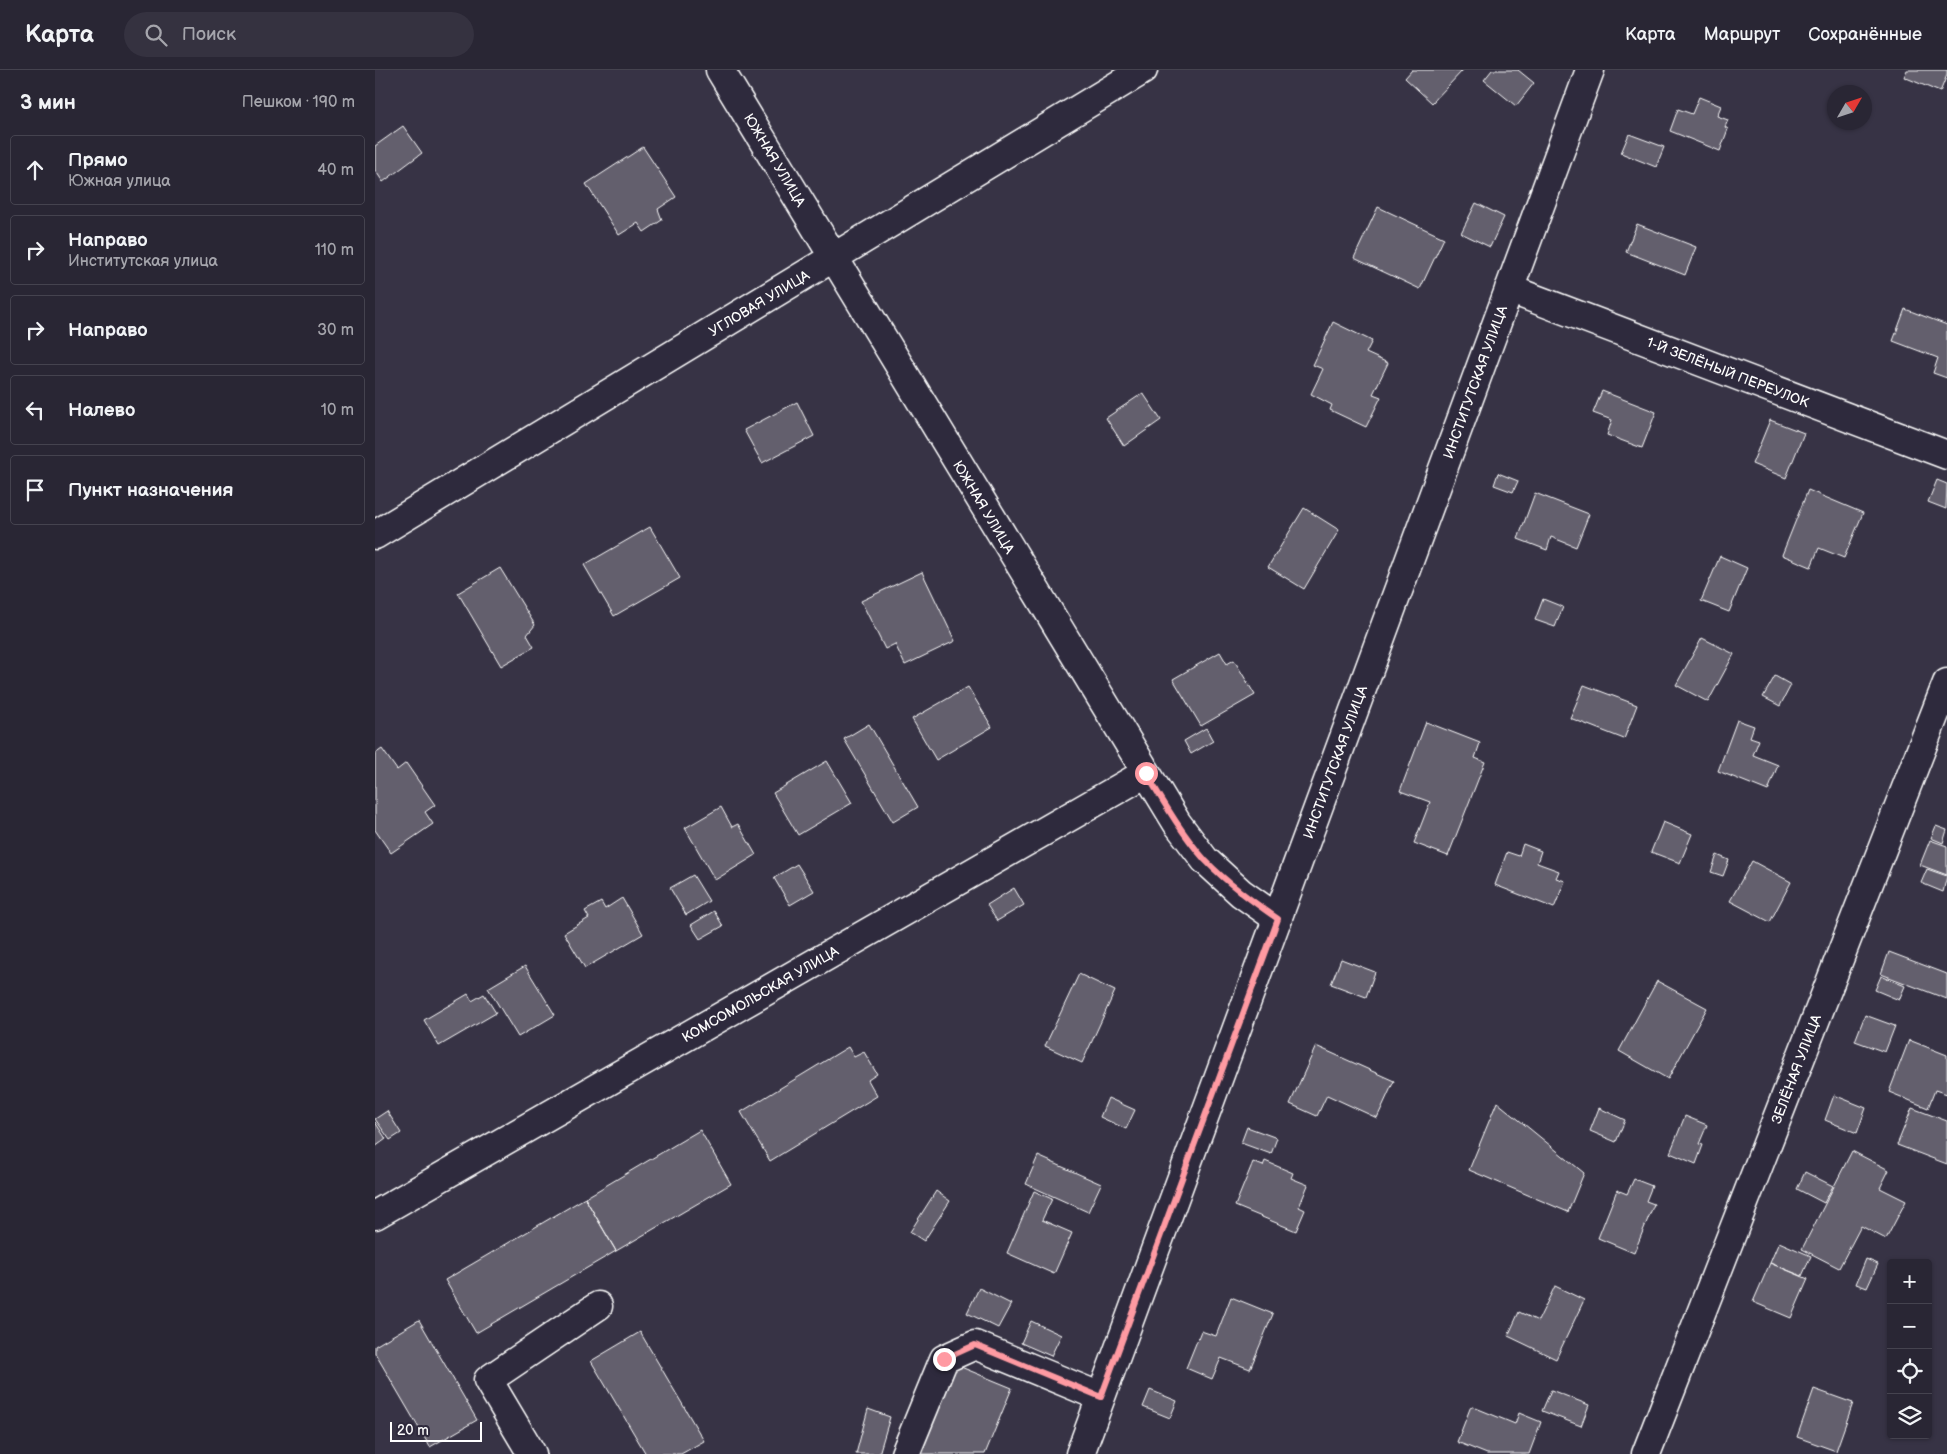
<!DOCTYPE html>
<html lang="ru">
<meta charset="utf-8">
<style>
body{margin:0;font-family:"Balsamiq Sans",sans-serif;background:#353240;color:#f1f3f6}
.controls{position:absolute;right:15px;bottom:15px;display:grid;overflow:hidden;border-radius:5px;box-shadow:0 1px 4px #0004}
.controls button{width:45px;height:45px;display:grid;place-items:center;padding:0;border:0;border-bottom:1px solid #45434f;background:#292634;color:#f1f3f6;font:25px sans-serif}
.compass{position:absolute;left:1452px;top:15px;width:45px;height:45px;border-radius:50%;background:#292634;box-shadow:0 1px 4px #0004;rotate:51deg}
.scale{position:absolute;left:15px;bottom:12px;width:92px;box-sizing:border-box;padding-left:5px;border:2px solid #fff;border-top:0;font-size:14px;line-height:18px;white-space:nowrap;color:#fff;-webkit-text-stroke:4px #2f2a3d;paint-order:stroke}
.stop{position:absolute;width:15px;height:15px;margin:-11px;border:4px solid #ff9aa2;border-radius:50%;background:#fff}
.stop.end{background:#ff9aa2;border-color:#fff;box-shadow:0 1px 5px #0008}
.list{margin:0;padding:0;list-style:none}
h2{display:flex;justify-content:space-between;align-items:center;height:65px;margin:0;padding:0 20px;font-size:21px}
h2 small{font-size:16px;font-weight:400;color:#a5a5ac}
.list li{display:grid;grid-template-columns:32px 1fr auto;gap:15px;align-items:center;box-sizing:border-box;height:70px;margin:0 10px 10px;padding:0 10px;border:1px solid #45434f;border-radius:5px}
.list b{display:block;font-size:19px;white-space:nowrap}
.list p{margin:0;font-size:16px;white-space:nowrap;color:#a5a5ac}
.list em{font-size:16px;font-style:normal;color:#a5a5ac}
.icon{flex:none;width:28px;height:28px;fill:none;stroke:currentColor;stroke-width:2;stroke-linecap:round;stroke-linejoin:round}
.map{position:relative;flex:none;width:1572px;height:1384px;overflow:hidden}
header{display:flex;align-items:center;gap:30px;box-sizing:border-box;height:70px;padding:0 25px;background:#292634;border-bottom:1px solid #45434f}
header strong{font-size:24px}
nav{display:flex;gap:28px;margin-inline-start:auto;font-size:18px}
.search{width:350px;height:45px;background:#353240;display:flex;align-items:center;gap:12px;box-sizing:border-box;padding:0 18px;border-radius:28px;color:#a5a5ac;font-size:19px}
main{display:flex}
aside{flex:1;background:#292634}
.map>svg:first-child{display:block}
</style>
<header>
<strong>Карта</strong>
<div class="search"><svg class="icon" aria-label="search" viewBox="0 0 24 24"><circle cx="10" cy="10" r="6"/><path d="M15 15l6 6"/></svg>Поиск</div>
<nav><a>Карта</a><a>Маршрут</a><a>Сохранённые</a></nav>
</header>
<main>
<aside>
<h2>3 мин<small>Пешком · 190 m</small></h2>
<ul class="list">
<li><svg class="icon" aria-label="ahead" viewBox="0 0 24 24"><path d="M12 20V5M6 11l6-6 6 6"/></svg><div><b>Прямо</b><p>Южная улица</p></div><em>40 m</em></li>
<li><svg class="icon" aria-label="right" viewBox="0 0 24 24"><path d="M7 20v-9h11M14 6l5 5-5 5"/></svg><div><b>Направо</b><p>Институтская улица</p></div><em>110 m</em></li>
<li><svg class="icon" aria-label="right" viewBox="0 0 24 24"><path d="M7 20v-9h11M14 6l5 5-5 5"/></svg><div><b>Направо</b></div><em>30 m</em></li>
<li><svg class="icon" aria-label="left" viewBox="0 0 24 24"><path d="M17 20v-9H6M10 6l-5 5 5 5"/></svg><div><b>Налево</b></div><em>10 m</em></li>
<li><svg class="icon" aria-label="arrive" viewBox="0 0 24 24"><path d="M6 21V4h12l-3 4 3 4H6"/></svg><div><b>Пункт назначения</b></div></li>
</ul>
</aside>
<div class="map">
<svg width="1572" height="1384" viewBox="0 0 1572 1384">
<rect width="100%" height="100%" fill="#373345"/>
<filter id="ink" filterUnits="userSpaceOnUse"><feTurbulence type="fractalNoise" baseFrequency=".02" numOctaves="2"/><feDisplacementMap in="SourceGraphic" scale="10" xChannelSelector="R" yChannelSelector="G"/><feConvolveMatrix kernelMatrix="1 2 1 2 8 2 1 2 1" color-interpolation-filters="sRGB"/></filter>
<g filter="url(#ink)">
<!-- building -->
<path fill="#635f6d" stroke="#fff" d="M1037,0H1088L1057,33L1030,8Z
M1117,0H1143L1159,13L1141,36L1109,10Z
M1532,0H1572V5L1565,22L1529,7Z
M1324,27L1346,36L1342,46L1353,50L1350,57L1353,59L1345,81L1295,61L1303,39L1317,44Z
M28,56L47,83L8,112L0,100V76Z
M1254,64L1289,77L1281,97L1246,83Z
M268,77L301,127L283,139L287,150L269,162L263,153L244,165L211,114Z
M1101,133L1129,147L1115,177L1086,163Z
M1003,137L1069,168L1045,219L979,188Z
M1262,154L1321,177L1310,205L1251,182Z
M1530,239L1572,255V308L1558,303L1563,288L1518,271Z
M958,252L997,271L991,283L1013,293L998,324L1006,327L991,357L955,340L957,335L936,324L948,299L938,295Z
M1227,321L1281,342L1267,378L1232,365L1237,350L1218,343Z
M768,323L786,350L749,376L731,348Z
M422,332L439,366L387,393L369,360Z
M1395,350L1429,363L1411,408L1377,394Z
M1123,403L1143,411L1138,422L1119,415Z
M1562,410L1572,414L1571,439L1553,432Z
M1433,420L1488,443L1469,488L1444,478L1436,497L1407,485Z
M1160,423L1214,444L1201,477L1176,467L1172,480L1143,469Z
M929,438L964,460L929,519L893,497Z
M275,457L305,508L239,546L209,495Z
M1345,486L1372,498L1354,542L1326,531Z
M125,498L160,555L152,565L159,577L126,596L83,523Z
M547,502L580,571L530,595L520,574L510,579L486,531Z
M1168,529L1188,537L1180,557L1160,550Z
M1327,568L1359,584L1333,632L1301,615Z
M845,582L852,594L859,590L880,625L826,656L798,609Z
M1400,606L1416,615L1405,636L1388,627Z
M1209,615L1262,635L1249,669L1195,648Z
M593,617L617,657L561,690L537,649Z
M1362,650L1379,656L1375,667L1384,670L1378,685L1403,695L1393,721L1343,701Z
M1051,652L1105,673L1100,688L1110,692L1073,786L1039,773L1055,732L1025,721Z
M494,654L543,737L518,752L469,669Z
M831,658L838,671L816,684L809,671Z
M7,679L22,700L31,693L60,735L50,742L58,754L16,783L0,760V684Z
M452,691L477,733L423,765L398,723Z
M346,737L357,757L363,754L381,785L340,810L310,758Z
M1288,752L1317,764L1305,793L1276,782Z
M1561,756L1572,760L1568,773L1556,768Z
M1555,770L1572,776V805L1545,795Z
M1148,774L1166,781L1162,793L1184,801L1181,808L1190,811L1179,838L1120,815L1132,782L1144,786Z
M1342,785L1354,790L1348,806L1336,802Z
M1377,791L1416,812L1395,852L1355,831Z
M422,794L439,821L415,835L399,808Z
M1552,799L1572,806L1568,822L1546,813Z
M318,805L334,831L311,845L295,818Z
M639,818L649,835L622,851L612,835Z
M247,828L268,864L210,898L189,863L214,848L210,841L226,832L230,839Z
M339,841L348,856L325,869L316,855Z
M1514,882L1572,904V929L1506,904Z
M966,889L1000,902L991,927L956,914Z
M150,896L180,945L143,967L113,918Z
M704,904L740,921L707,993L670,976Z
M1506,906L1530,916L1524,930L1500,920Z
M1282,911L1332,938L1293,1009L1244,981Z
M93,924L97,931L109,924L121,943L64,976L49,950Z
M1490,945L1520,956L1510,982L1480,971Z
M1534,970L1572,985V1024L1560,1020L1553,1038L1514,1022Z
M941,976L1019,1011L1002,1048L952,1025L942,1046L915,1034Z
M473,977L479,987L489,982L502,1004L493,1010L502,1026L395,1091L366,1042Z
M1459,1025L1491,1038L1482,1063L1450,1050Z
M733,1028L760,1040L751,1059L725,1047Z
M1122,1032L1209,1103L1193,1142L1094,1100Z
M1224,1038L1250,1050L1241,1072L1215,1061Z
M1537,1038L1572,1051V1094L1522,1075Z
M12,1041L26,1063L15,1070L0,1049Z
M1310,1046L1332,1055L1324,1074L1328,1075L1321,1094L1295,1083Z
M0,1052L11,1069L0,1077Z
M872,1057L902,1068L896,1084L866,1073Z
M325,1060L356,1114L241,1181L210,1128Z
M1477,1081L1514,1100L1505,1118L1531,1131L1511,1169L1486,1156L1464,1198L1427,1179Z
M663,1086L726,1114L713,1142L651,1114Z
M890,1091L918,1103L916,1108L933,1115L924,1137L930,1140L921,1161L860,1136L878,1092L888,1096Z
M1430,1102L1458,1116L1449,1133L1422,1119Z
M1259,1109L1277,1116L1271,1131L1279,1134L1259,1183L1223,1168L1242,1120L1252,1124Z
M561,1121L575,1131L549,1171L535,1162Z
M659,1121L677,1129L667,1150L697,1163L679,1204L632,1183Z
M210,1128L241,1181L101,1263L70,1210Z
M1404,1172L1436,1186L1427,1206L1395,1193Z
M1491,1189L1503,1194L1492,1218L1481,1214Z
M1395,1193L1433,1209L1416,1248L1378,1232Z
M1180,1216L1209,1230L1181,1289L1133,1266L1144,1242L1163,1251Z
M604,1218L636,1234L623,1258L592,1243Z
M856,1227L898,1244L875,1299L846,1288L837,1309L811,1298L826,1261L841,1266Z
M44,1250L102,1350L55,1377L0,1283V1276Z
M656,1251L686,1265L676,1286L646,1273Z
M265,1262L329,1371L306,1384H271L216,1291Z
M581,1295L637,1318L610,1384H544Z
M1439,1319L1478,1333L1461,1381L1422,1367Z
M775,1320L802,1331L795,1348L768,1337Z
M1176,1320L1214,1335L1206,1356L1167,1341Z
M1096,1336L1140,1354L1144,1343L1166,1352L1154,1384H1112L1082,1372Z
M493,1339L515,1347L504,1384H481Z"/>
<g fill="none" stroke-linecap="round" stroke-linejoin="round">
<defs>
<path id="minor" d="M345,0L802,753L830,790L866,823L903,849
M1134,219L1572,385
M0,465L768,0
M0,1145L771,703
M157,1384L113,1310L223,1236
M530,1384L569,1289L600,1275L726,1327
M705,1384L1215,0
M1271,1384L1572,613"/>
</defs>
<!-- minor casing -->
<use href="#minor" stroke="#fff" stroke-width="31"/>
<!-- minor -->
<use href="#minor" stroke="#2f2a3d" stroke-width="28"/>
</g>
</g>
<g fill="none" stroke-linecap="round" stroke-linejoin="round" filter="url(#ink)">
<!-- route -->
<path stroke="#ff9aa2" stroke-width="6" d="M569,1289L600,1275L726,1327L903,849C877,831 852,813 830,790C807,764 789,733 771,703"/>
</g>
<g text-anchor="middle" stroke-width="4" stroke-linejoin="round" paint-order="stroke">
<!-- street labels -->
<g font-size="14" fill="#fff" stroke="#2f2a3d">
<text transform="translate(400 90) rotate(59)" y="5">ЮЖНАЯ УЛИЦА</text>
<text transform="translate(384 233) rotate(-31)" y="5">УГЛОВАЯ УЛИЦА</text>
<text transform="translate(1353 302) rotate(21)" y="5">1-Й ЗЕЛЁНЫЙ ПЕРЕУЛОК</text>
<text transform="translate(1100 312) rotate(-70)" y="5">ИНСТИТУТСКАЯ УЛИЦА</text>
<text transform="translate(609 437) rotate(59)" y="5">ЮЖНАЯ УЛИЦА</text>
<text transform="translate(960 692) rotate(-70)" y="5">ИНСТИТУТСКАЯ УЛИЦА</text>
<text transform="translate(385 924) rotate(-30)" y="5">КОМСОМОЛЬСКАЯ УЛИЦА</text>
<text transform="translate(1421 999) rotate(-69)" y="5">ЗЕЛЁНАЯ УЛИЦА</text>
</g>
</g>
</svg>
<div class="controls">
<button>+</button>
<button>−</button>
<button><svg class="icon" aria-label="locate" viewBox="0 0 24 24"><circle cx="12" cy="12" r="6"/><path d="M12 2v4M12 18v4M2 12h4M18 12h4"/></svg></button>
<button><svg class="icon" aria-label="layers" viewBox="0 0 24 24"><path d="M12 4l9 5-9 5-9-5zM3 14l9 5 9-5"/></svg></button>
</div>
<svg class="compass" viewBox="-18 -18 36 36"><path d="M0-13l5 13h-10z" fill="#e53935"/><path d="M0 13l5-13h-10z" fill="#a5a5ac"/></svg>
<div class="scale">20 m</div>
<div class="stop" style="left:771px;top:703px"></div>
<div class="stop end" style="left:569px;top:1289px"></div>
</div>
</main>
